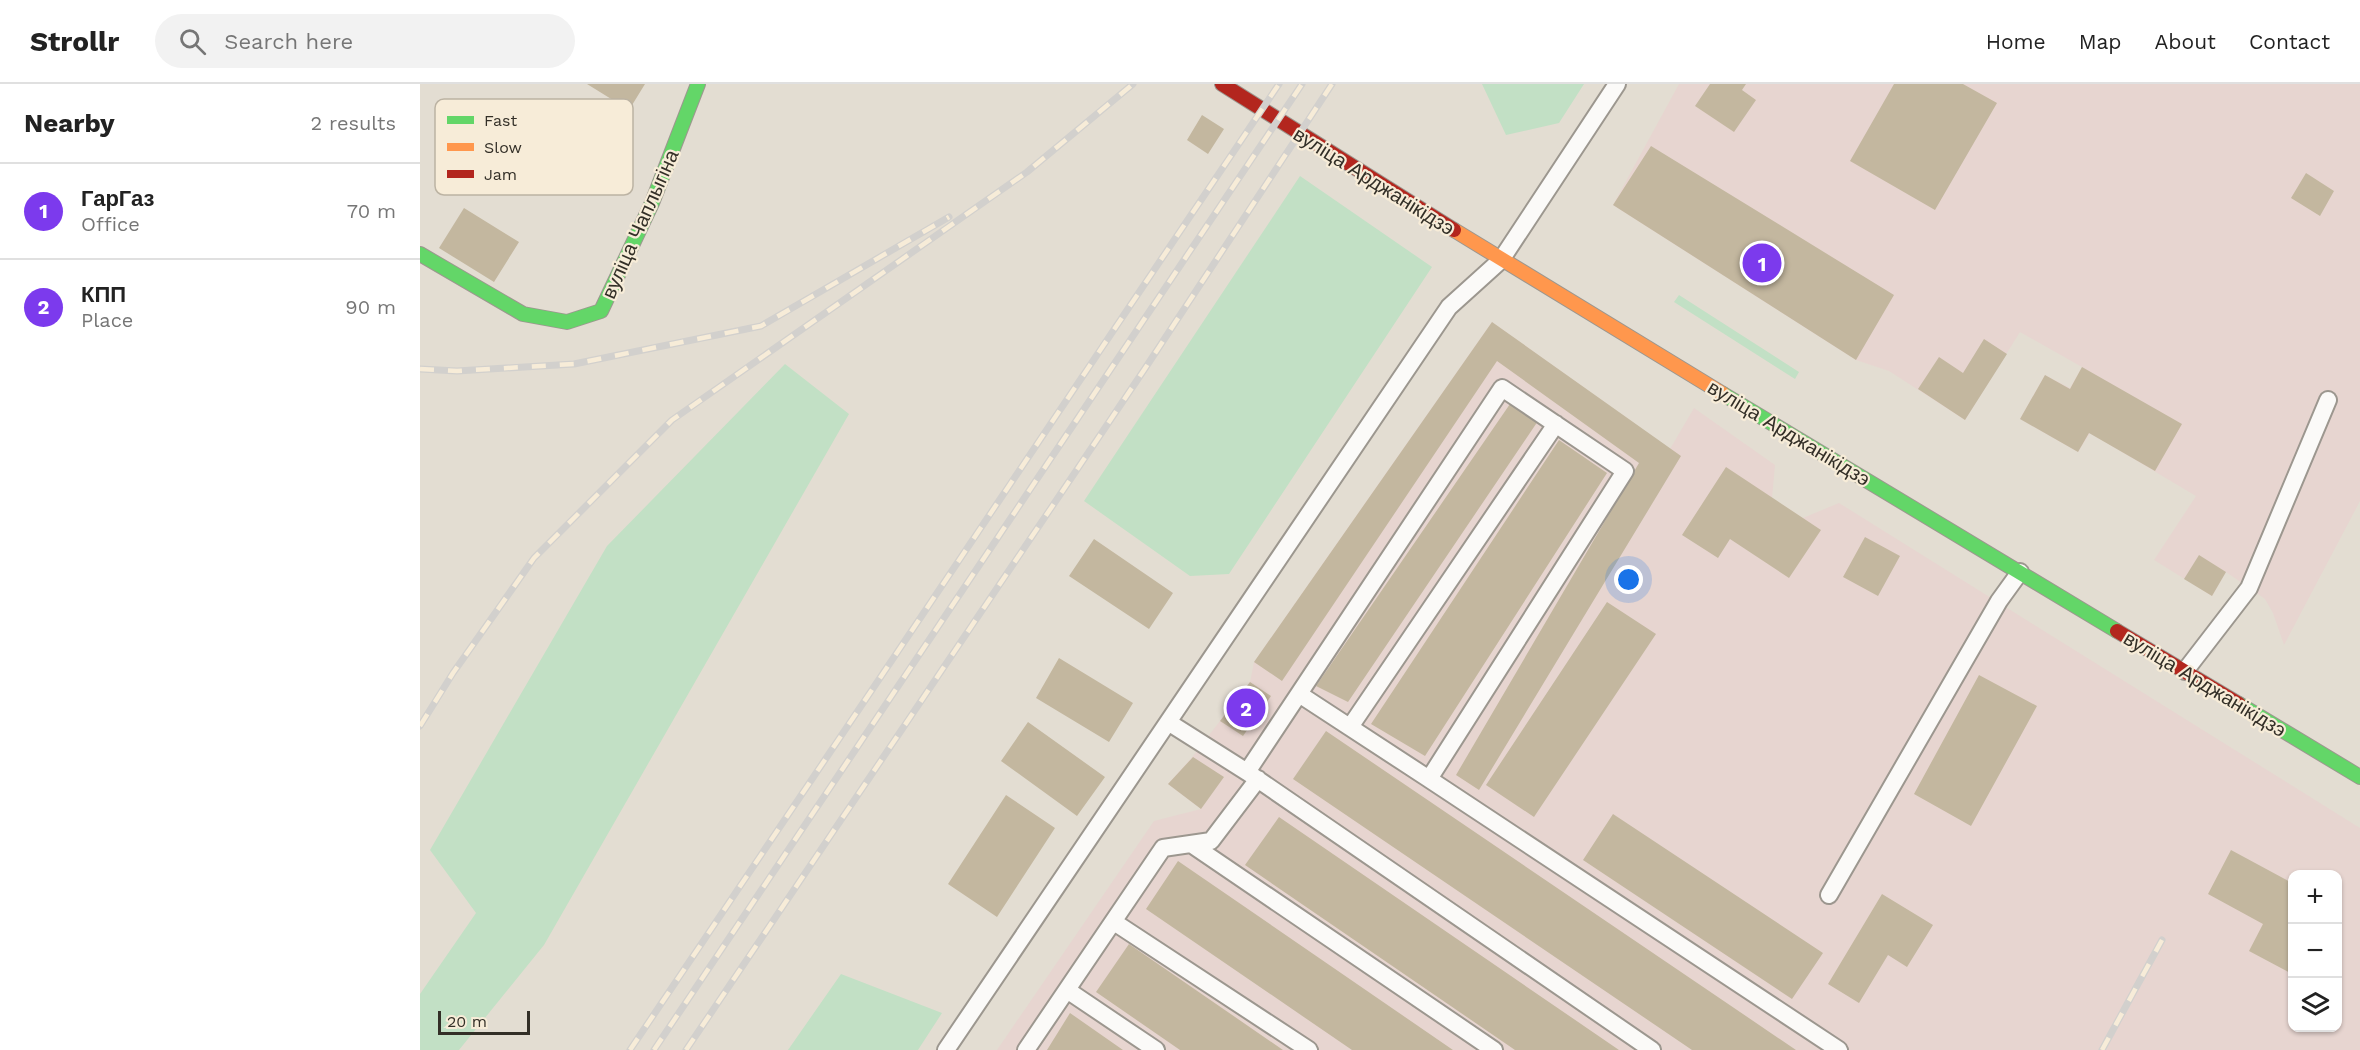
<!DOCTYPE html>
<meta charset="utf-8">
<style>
body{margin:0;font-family:"Work Sans",sans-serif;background:#f2f2f2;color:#222}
.controls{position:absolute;right:18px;bottom:18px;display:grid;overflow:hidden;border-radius:12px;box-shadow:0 2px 4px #0004}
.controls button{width:54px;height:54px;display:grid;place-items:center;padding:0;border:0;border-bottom:2px solid #e0e0e0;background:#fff;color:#222;font:30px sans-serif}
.scale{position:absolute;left:18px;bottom:15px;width:92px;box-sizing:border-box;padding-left:6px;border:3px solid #332f27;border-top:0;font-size:16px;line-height:21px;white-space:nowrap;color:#332f27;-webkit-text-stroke:4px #f7ecd8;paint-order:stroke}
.you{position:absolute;left:1209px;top:496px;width:21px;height:21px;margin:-15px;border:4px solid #fff;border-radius:50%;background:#1a73e8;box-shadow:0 0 0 9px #1a73e833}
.badge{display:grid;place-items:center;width:39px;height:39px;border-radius:50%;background:#7c3aed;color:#fff;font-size:20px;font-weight:700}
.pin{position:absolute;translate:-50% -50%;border:3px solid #fff;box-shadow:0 2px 6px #0006}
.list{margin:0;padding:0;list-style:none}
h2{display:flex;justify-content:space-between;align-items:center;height:78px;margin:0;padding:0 24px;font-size:26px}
h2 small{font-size:20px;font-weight:400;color:#767676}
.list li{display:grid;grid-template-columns:39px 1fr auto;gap:18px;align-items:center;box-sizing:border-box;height:96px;padding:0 24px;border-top:2px solid #e0e0e0}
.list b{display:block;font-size:22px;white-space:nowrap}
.list p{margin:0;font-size:20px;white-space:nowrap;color:#767676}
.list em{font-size:20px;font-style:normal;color:#767676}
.icon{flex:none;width:33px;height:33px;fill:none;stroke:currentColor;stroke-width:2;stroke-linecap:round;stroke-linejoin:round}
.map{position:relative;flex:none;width:1940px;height:966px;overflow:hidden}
header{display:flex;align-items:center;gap:36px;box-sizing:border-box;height:84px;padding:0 30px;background:#fff;border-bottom:2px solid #e0e0e0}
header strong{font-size:28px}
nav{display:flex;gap:33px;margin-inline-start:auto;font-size:21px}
.search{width:420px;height:54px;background:#f2f2f2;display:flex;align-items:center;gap:15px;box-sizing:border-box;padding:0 21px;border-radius:33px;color:#767676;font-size:22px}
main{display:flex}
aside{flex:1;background:#fff}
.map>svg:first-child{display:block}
</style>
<header>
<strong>Strollr</strong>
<div class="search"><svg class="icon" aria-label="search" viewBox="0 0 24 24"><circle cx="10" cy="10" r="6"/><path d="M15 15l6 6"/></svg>Search here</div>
<nav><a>Home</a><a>Map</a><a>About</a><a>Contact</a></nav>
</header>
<main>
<aside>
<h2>Nearby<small>2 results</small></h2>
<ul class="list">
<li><span class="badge">1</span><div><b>ГарГаз</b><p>Office</p></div><em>70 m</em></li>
<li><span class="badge">2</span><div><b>КПП</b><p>Place</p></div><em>90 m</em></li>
</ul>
</aside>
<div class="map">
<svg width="1940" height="966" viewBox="0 0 1940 966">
<rect width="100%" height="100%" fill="#e3ddd2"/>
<!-- industrial -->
<path fill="#e7d5d0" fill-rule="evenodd" d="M1259,0H1940V417L1864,561L1853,529L1845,515L1806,488L1792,512L1734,476L1776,412L1670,349L1658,368L1600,335L1625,291L1650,304L1662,283L1600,248L1545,336L1469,287L1436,276L1193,121Z
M1072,238L1250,365L1274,324L1355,381L1352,414L1383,434L1419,419L1940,744V966H577L734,737L781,725L748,700L773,672L830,598L834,578ZM1872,790H1918V944H1872Z"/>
<!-- green -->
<path fill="#c2e0c5" d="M1062,0H1164L1139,39L1086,51Z
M880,92L1012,183L809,490L770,492L664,417Z
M1259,211L1379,288L1375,295L1254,218Z
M365,280L429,330L124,861L39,966H0V910L56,829L10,766L187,462Z
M421,890L522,929L498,966H368Z"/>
<!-- building -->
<path fill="#c3b79f" d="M167,0H225L209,26Z
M1290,0H1326L1322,6L1336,16L1314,48L1275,22Z
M1474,0H1543L1577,19L1515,126L1430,77Z
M782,31L804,45L788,70L767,56Z
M1231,62L1474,211L1436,276L1193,121Z
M1886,89L1914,107L1900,132L1871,114Z
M44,124L99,158L74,198L19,164Z
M1072,238L1261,372L1059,706L1036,691L1219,379L1077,277L862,597L834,578Z
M1564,255L1587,270L1545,336L1498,305L1519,273L1543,289Z
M1662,283L1762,340L1735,387L1669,349L1658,368L1600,335L1625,291L1650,305Z
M1090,320L1118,337L928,618L896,602Z
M1139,356L1187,389L1005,672L951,640Z
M1306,383L1401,446L1369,494L1310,455L1298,474L1262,451Z
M1445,453L1480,472L1458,512L1423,493Z
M674,455L753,509L729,545L649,492Z
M1779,471L1806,488L1792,512L1764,495Z
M1187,518L1236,550L1114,733L1066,701Z
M639,574L713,619L689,658L616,614Z
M1559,591L1617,622L1551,742L1494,710Z
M830,598L851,612L823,652L800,637Z
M608,638L685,693L657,732L581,677Z
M906,647L1376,966H1272L873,695Z
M773,673L804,693L781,725L748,700Z
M586,711L635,744L577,833L528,800Z
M1193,730L1403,869L1372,915L1163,776Z
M859,733L1199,966H1095L825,781Z
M1811,766L1872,799V890L1829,867L1843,840L1788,810Z
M758,777L1033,966H932L726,825Z
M1462,810L1513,841L1487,883L1468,871L1439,919L1408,900Z
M709,860L863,966H760L676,908Z
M650,929L703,966H627Z"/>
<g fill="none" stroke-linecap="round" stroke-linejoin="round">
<defs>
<path id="lane" d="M1765,587L1829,504L1908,316
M748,638L827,688L1082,304L1205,387L1009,695L879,610
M930,643L1136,340
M827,688L1232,966
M1009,695L1419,966
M771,760L1074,966
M1409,811L1579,517L1600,488
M694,838L889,966
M647,906L736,966
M526,966L1029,223L1081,176L1197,0
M606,966L743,764L791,757L838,695"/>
<path id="fast" d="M0,170L103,230L147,238L181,227L232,119L278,0
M1303,310L1697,547
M1819,620L1940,693"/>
<path id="slow" d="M1034,146L1303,310"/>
<path id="jam" d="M802,0L1034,146
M1697,547L1819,620"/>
</defs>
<!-- lane casing -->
<use href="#lane" stroke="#9c978f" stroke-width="20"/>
<!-- fast casing -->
<use href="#fast" stroke="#9c978f" stroke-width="16"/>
<!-- slow casing -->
<use href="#slow" stroke="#9c978f" stroke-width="16"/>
<!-- jam casing -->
<use href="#jam" stroke="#9c978f" stroke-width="16"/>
<!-- lane -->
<use href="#lane" stroke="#fbfaf8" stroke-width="16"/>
<!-- fast -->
<use href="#fast" stroke="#63d668" stroke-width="14"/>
<!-- slow -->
<use href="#slow" stroke="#ff974d" stroke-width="14"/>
<!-- jam -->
<use href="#jam" stroke="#b3261e" stroke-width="14"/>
<defs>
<path id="rail" d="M0,285L37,287L154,280L341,242L529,133
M0,642L33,589L114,474L252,336L607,88L713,0
M210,966L859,0
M234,966L882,0
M266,966L724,286L912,0
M1682,966L1742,856"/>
</defs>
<!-- rail casing -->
<use href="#rail" stroke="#d2d0cd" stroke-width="7"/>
<!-- rail -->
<use href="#rail" stroke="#f7ecd8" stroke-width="4.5" stroke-dasharray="14" stroke-linecap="butt"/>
</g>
<g text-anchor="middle" stroke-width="4.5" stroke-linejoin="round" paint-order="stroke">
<!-- street labels -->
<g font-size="20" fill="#332f27" stroke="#f7ecd8">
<text transform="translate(954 97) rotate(32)" y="7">вуліца Арджанікідзэ</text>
<text transform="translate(220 140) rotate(-66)" y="7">вуліца Чаплыгіна</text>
<text transform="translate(1369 349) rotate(31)" y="7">вуліца Арджанікідзэ</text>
<text transform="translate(1785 600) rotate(31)" y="7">вуліца Арджанікідзэ</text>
</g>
</g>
<!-- legend -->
<rect x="15" y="15" width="198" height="96" rx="9" fill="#f7ecd8" stroke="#bcb3a3" stroke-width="1.5"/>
<rect x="27" y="32" width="27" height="8" fill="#63d668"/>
<rect x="27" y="59" width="27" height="8" fill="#ff974d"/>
<rect x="27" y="86" width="27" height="8" fill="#b3261e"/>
<g font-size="16" fill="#332f27">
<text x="64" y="42">Fast</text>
<text x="64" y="69">Slow</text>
<text x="64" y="96">Jam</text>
</g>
</svg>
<div class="controls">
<button>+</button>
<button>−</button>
<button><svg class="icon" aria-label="layers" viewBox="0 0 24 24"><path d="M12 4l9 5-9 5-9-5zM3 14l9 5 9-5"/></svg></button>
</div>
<div class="scale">20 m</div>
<div class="you"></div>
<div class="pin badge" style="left:1342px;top:179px">1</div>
<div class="pin badge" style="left:826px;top:624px">2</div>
</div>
</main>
